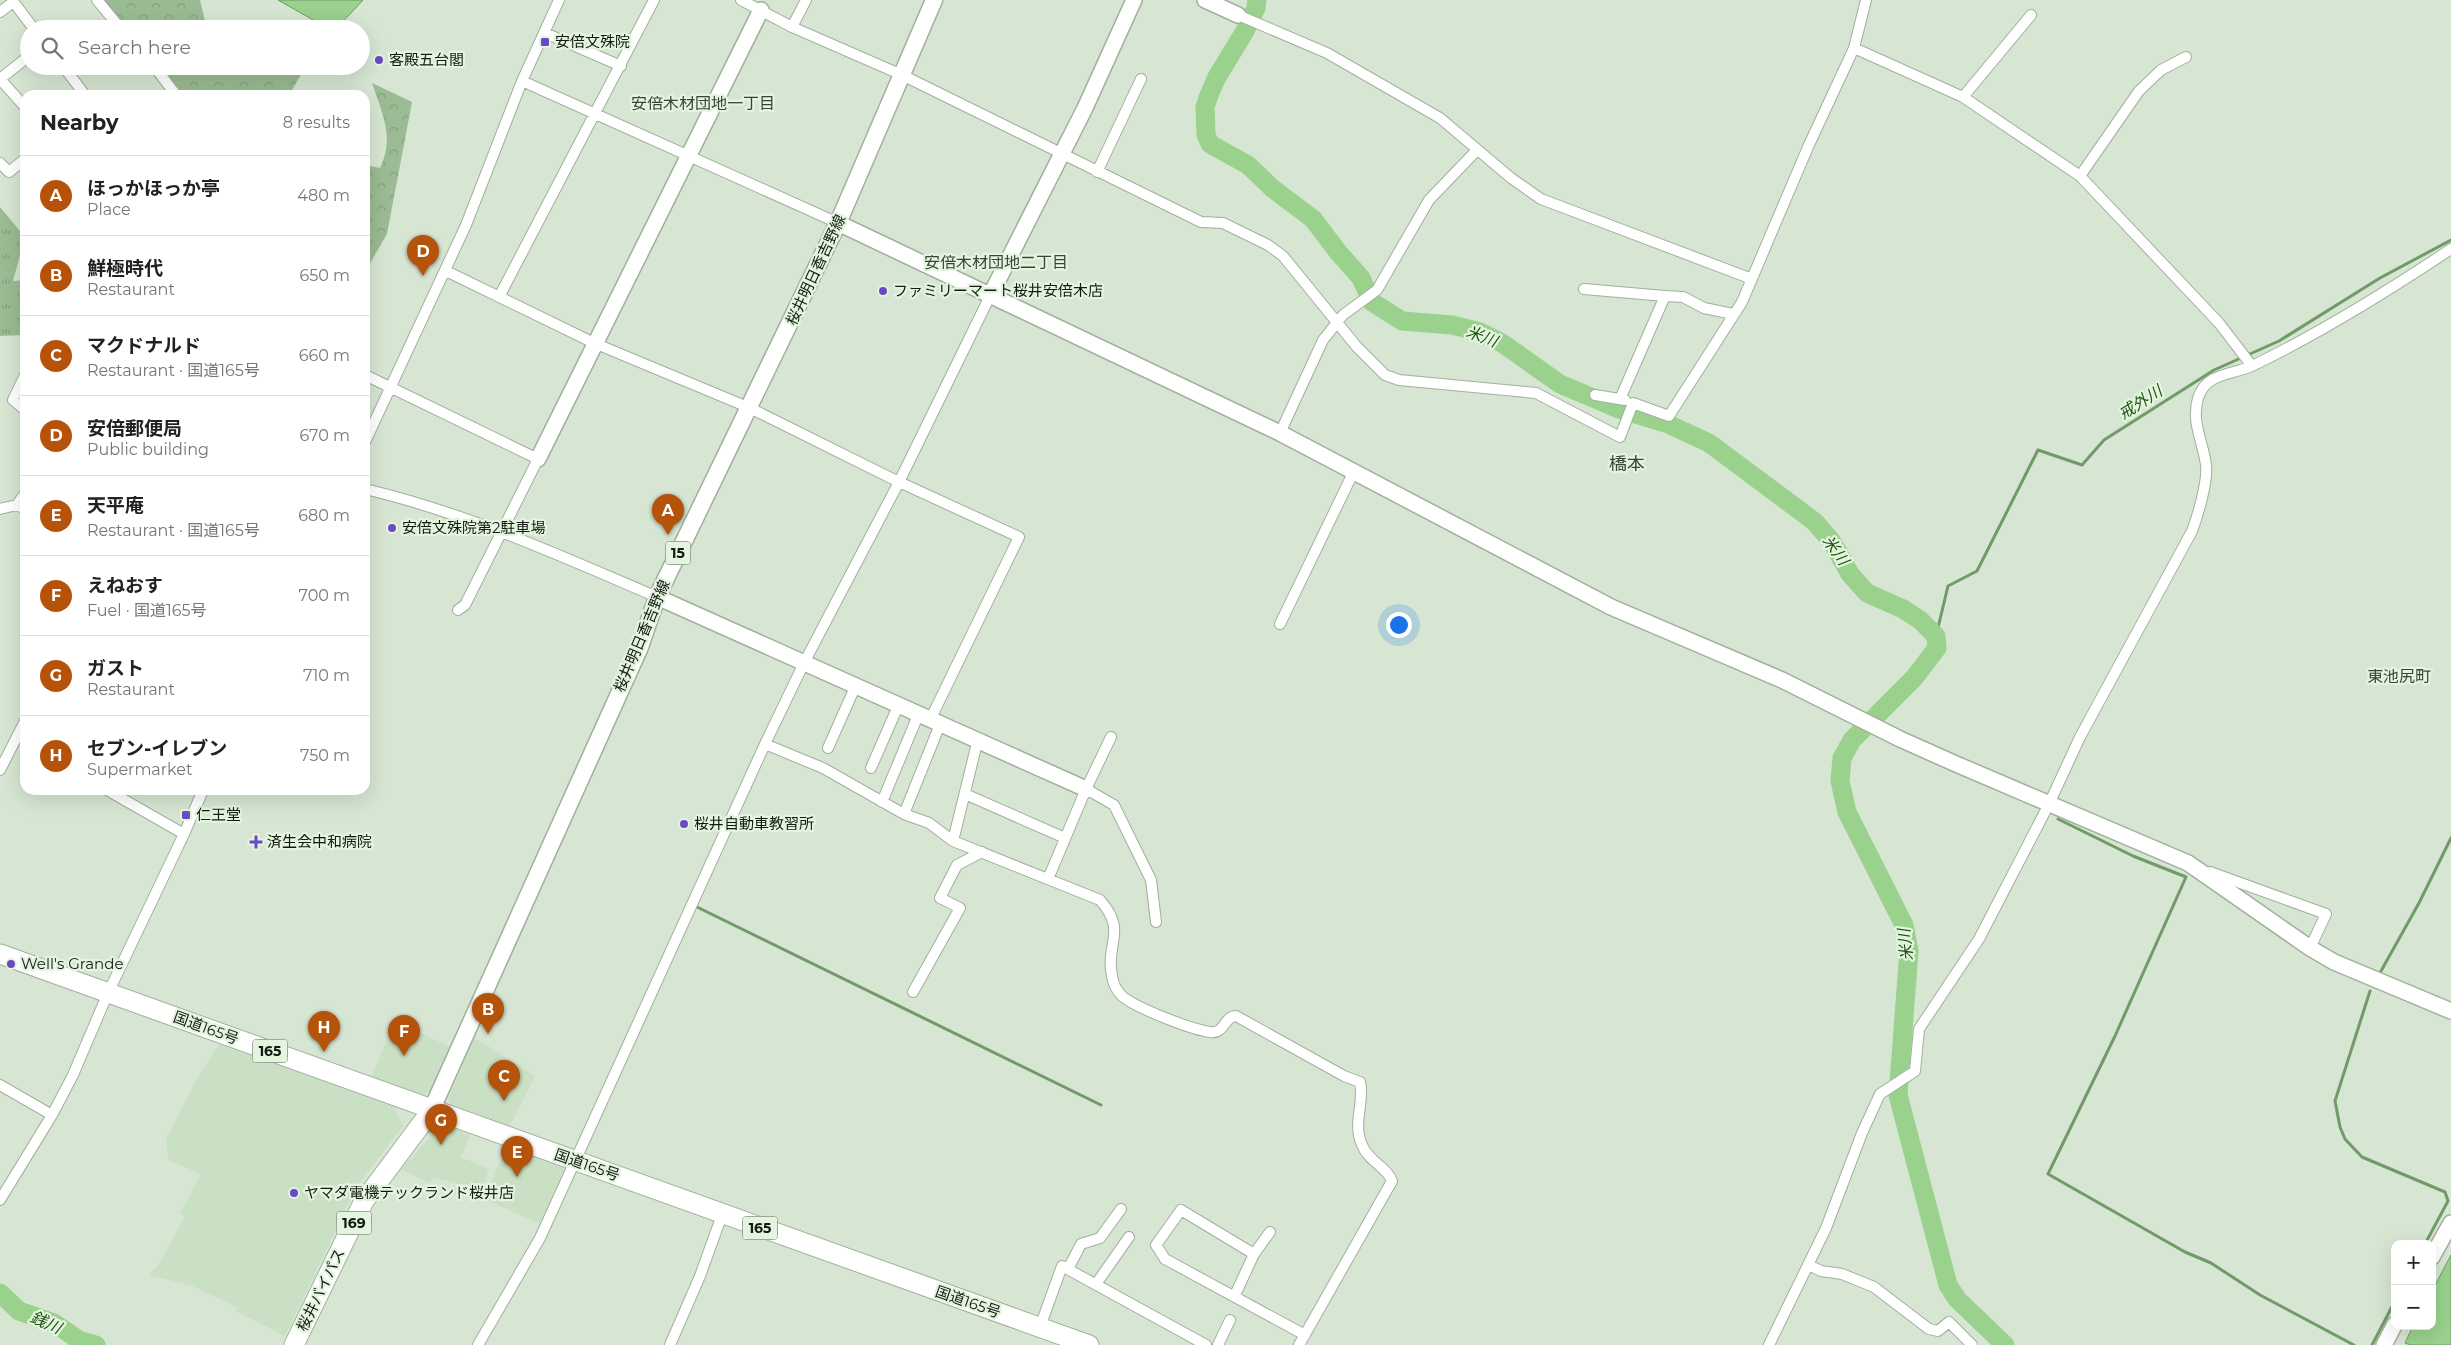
<!DOCTYPE html>
<meta charset="utf-8">
<style>
body{margin:0;font-family:Montserrat,"Noto Sans JP",sans-serif;background:#f2f2f2;color:#222}
.controls{position:absolute;right:15px;bottom:15px;display:grid;overflow:hidden;border-radius:10px;box-shadow:0 5px 20px #0002}
.controls button{width:45px;height:45px;display:grid;place-items:center;padding:0;border:0;border-bottom:1px solid #e0e0e0;background:#fff;color:#222;font:25px sans-serif}
.you{position:absolute;left:1398px;top:624px;width:18px;height:18px;margin:-12px;border:4px solid #fff;border-radius:50%;background:#1a73e8;box-shadow:0 0 0 8px #1a73e833}
.badge{display:grid;place-items:center;width:32px;height:32px;border-radius:50%;background:#b45309;color:#fff;font-size:16px;font-weight:700}
.pin{position:absolute;translate:-50% -41px;filter:drop-shadow(0 1px 2px #0008)}
.pin::after{content:'';position:absolute;top:26px;width:18px;height:15px;background:inherit;clip-path:polygon(0 0,100% 0,50% 100%)}
.list{margin:0;padding:0;list-style:none}
h2{display:flex;justify-content:space-between;align-items:center;height:65px;margin:0;padding:0 20px;font-size:21px}
h2 small{font-size:16px;font-weight:400;color:#767676}
.list li{display:grid;grid-template-columns:32px 1fr auto;gap:15px;align-items:center;box-sizing:border-box;height:80px;padding:0 20px;border-top:1px solid #e0e0e0}
.list b{display:block;font-size:19px;white-space:nowrap}
.list p{margin:0;font-size:16px;white-space:nowrap;color:#767676}
.list em{font-size:16px;font-style:normal;color:#767676}
.icon{flex:none;width:28px;height:28px;fill:none;stroke:currentColor;stroke-width:2;stroke-linecap:round;stroke-linejoin:round}
.map{position:relative;flex:none;width:2451px;height:1345px;overflow:hidden}
.search{position:absolute;background:#fff;box-shadow:0 5px 20px #0002;left:20px;top:20px;width:350px;height:55px;display:flex;align-items:center;gap:12px;box-sizing:border-box;padding:0 18px;border-radius:28px;color:#767676;font-size:19px}
.panel{position:absolute;background:#fff;box-shadow:0 5px 20px #0002;left:20px;top:90px;width:350px;height:705px;border-radius:15px}
.map>svg:first-child{display:block}
</style>
<div class="map">
<svg width="2451" height="1345" viewBox="0 0 2451 1345">
<defs>
<pattern id="forest-crowns" width="20" height="18" patternUnits="userSpaceOnUse" patternTransform="scale(1.25)"><rect width="20" height="18" fill="#9abb93"/><path d="M2 6a3 3 0 1 1 6 0M12 15a3 3 0 1 1 6 0" fill="none" stroke="#84a07e"/></pattern>
<pattern id="park-tufts" width="24" height="20" patternUnits="userSpaceOnUse" patternTransform="scale(1.25)"><rect width="24" height="20" fill="#9abb93"/><path d="M3 7l-1-3M5 7V3M7 7l1-3M15 17l-1-3M17 17v-4M19 17l1-3" fill="none" stroke="#84a07e"/></pattern>
</defs>
<rect width="100%" height="100%" fill="#d6e6d2"/>
<!-- built -->
<path fill="#cae0c5" d="M395,1021L450,1047L432,1088L423,1096L412,1094L372,1076Z
M474,1037L535,1076L508,1130L454,1111L448,1100Z
M221,1041L394,1106L403,1126L357,1186L285,1336L235,1311L237,1307L192,1286L149,1275L158,1265L185,1217L180,1213L201,1174L168,1160L166,1139L195,1083Z
M450,1127L470,1135L461,1157L489,1169L482,1188L432,1178L429,1183L401,1170L437,1129Z
M507,1145L566,1167L540,1224L484,1199Z"/>
<!-- forest -->
<path fill="url(#forest-crowns)" d="M103,0H200L207,29H126Z
M156,66H259L266,71L272,66H315L313,69L302,73L289,95H182Z
M372,83L412,102L387,234L365,272V165L380,168C395,137 382,113 372,83Z"/>
<!-- park -->
<path fill="url(#park-tufts)" d="M0,207L25,237L13,281L25,280V335L0,336Z"/>
<!-- water -->
<path fill="#99d18d" stroke="#719a68" d="M278,0H363L336,29H329Z
M2451,1255V1345H2410L2405,1343L2413,1326H2432V1291Z"/>
<g fill="none" stroke-linecap="round" stroke-linejoin="round">
<!-- stream -->
<path stroke="#719a68" stroke-width="3" d="M1936,636L1948,586L1977,571L2038,450L2082,465L2104,440L2214,370L2279,341L2380,278L2451,240
M2058,819L2133,856L2186,877L2115,1036L2048,1174L2185,1252L2211,1263L2260,1295L2354,1345
M697,907L1101,1105
M2381,971L2419,903L2451,838
M2370,991L2335,1101L2340,1127L2345,1139L2362,1157L2445,1192L2448,1201L2425,1244
M2372,1345L2395,1301"/>
<!-- river -->
<path stroke="#99d18d" stroke-width="19" d="M1257,0L1256,8L1245,31L1217,77L1209,95L1205,107L1206,135L1210,144L1248,165L1272,188L1313,219L1338,252L1361,278L1372,302L1402,321L1452,325L1480,332L1502,343L1560,384L1619,409L1668,424L1709,443L1815,522L1832,542L1850,574L1867,593L1903,609L1920,620L1936,636L1937,648L1914,678L1852,740L1842,758L1840,781L1847,812L1904,925L1909,951L1898,1095L1948,1285L1957,1299L2005,1345
M0,1293L19,1311L54,1323L79,1340L96,1345"/>
<defs>
<path id="street" d="M12,0L34,29
M97,0L121,29
M741,0L792,27L902,75L1201,222L1223,223L1268,245L1283,256L1357,347L1385,375L1399,380L1536,393L1620,437L1633,403L1669,416L1742,302L1808,147L1854,48L1866,0
M0,12L13,2
M1238,15L1327,53L1440,118L1511,178L1541,199L1752,279
M792,27L806,0
M545,33L621,66
M1854,48L1963,97L2080,176L2219,323L2252,366
M63,66L85,95
M154,66L176,95
M1,78L29,56
M0,79L25,107
M522,81L838,223
M1963,97L2031,15
M0,163L9,172L25,159
M1097,172L1141,79
M2080,176L2139,91L2161,70L2186,57
M446,271L594,343L750,408L899,482L1019,537L931,718
M1584,289L1665,296L1620,399
M1665,296L1683,297L1704,308L1733,314
M499,297L654,0
M25,375L13,400L25,410
M365,375L538,459L465,605L458,610
M1595,395L1625,400
M1280,433L1323,340L1343,315L1377,290L1429,200L1477,150
M365,442L466,225L522,81L559,0
M365,489C467,513 561,556 657,597
M17,505L25,493
M0,509L17,505L25,509
M1280,624L1354,471
M1111,737L1086,789L1114,805L1151,880L1156,922
M765,744L823,768L904,814L929,823L953,841L1100,900C1128,932 1105,943 1112,976C1113,983 1117,991 1122,996C1136,1008 1190,1029 1210,1032C1224,1035 1225,1015 1236,1016L1344,1076L1360,1082C1365,1103 1352,1122 1362,1145C1368,1161 1387,1167 1392,1181L1299,1345
M828,748L856,685
M871,768L899,704
M0,770L25,721
M107,790L184,834
M965,794L1065,838
M882,802L919,713
M904,814L941,722
M953,841L978,739
M2210,872L2326,914L2310,948
M1048,879L1086,789
M913,992L960,908L940,898L957,865L982,852
M0,1085L52,1115
M0,1200L52,1115L73,1075L108,993L184,834L203,790
M1254,1254L1181,1210L1156,1245L1165,1259L1305,1335
M1809,1265L1821,1271L1842,1274L1874,1287L1929,1329L1938,1331L1949,1322L1972,1345
M1068,1269L1081,1244L1100,1238L1121,1209
M1096,1284L1129,1237
M1235,1295L1254,1254L1270,1232
M1040,1327L1062,1266L1206,1345
M478,1345L540,1238L765,744L804,663L899,482L990,296
M670,1345L700,1276L722,1215
M1218,1345L1230,1320
M1769,1345L1826,1228L1862,1133L1880,1094L1915,1071L1919,1029L1979,939L2049,804L2080,737L2192,531C2198,515 2208,481 2206,465C2203,441 2191,423 2198,398C2206,372 2234,375 2254,365C2322,332 2388,291 2451,249"/>
<path id="secondary" d="M1205,0L1238,15
M838,223L1280,433L1611,607L1782,680L1900,739L1956,764L2188,863L2310,948L2334,962L2451,1011
M990,296L1085,108L1134,0
M538,459L761,10
M657,597L1086,789
M2432,1257L2451,1223
M2384,1345L2395,1324"/>
<path id="primary" d="M431,1111L640,647L657,597L838,223L934,0"/>
<path id="highway" d="M0,954L1089,1345
M294,1345L364,1201L431,1111"/>
</defs>
<!-- street casing -->
<use href="#street" stroke="#a0b09c" stroke-width="12"/>
<!-- secondary casing -->
<use href="#secondary" stroke="#a0b09c" stroke-width="18"/>
<!-- primary casing -->
<use href="#primary" stroke="#a0b09c" stroke-width="19"/>
<!-- highway casing -->
<use href="#highway" stroke="#a0b09c" stroke-width="21"/>
<!-- street -->
<use href="#street" stroke="#fff" stroke-width="10"/>
<!-- secondary -->
<use href="#secondary" stroke="#fff" stroke-width="15"/>
<!-- primary -->
<use href="#primary" stroke="#fff" stroke-width="16"/>
<!-- highway -->
<use href="#highway" stroke="#fff" stroke-width="19"/>
</g>
<!-- markers -->
<g fill="#694ac3" stroke="#e3f4df" stroke-width="2">
<rect x="540" y="37" width="10" height="10" rx="2.5"/>
<circle cx="379" cy="60" r="5"/>
<circle cx="883" cy="291" r="5"/>
<circle cx="392" cy="528" r="5"/>
<rect x="181" y="810" width="10" height="10" rx="2.5"/>
<circle cx="684" cy="824" r="5"/>
<path d="M253.5 834.5h5v5h5v5h-5v5h-5v-5h-5v-5h5z"/>
<circle cx="11" cy="964" r="5"/>
<circle cx="294" cy="1193" r="5"/>
</g>
<g text-anchor="middle" stroke-width="4.5" stroke-linejoin="round" paint-order="stroke">
<!-- shield labels -->
<g fill="#e3f4df" stroke="#525b50" stroke-width="1">
<rect x="665.5" y="541.5" width="25" height="23" rx="4"/>
<rect x="252.5" y="1039.5" width="35" height="23" rx="4"/>
<rect x="336.5" y="1211.5" width="35" height="23" rx="4"/>
<rect x="742.5" y="1216.5" width="35" height="23" rx="4"/>
</g>
<g font-size="14" font-weight="bold" fill="#141a13">
<text x="678" y="558">15</text>
<text x="270" y="1056">165</text>
<text x="354" y="1228">169</text>
<text x="760" y="1233">165</text>
</g>
<!-- poi labels -->
<g font-size="15" fill="#141a13" stroke="#e3f4df" text-anchor="start">
<text x="555" y="47">安倍文殊院</text>
<text x="389" y="65">客殿五台閣</text>
<text x="893" y="296">ファミリーマート桜井安倍木店</text>
<text x="402" y="533">安倍文殊院第2駐車場</text>
<text x="196" y="820">仁王堂</text>
<text x="694" y="829">桜井自動車教習所</text>
<text x="267" y="847">済生会中和病院</text>
<text x="21" y="969">Well's Grande</text>
<text x="304" y="1198">ヤマダ電機テックランド桜井店</text>
</g>
<!-- street labels -->
<g font-size="15" fill="#141a13" stroke="#e3f4df">
<text transform="translate(816 270) rotate(-65)" y="5">桜井明日香吉野線</text>
<text transform="translate(642 636) rotate(-67)" y="5">桜井明日香吉野線</text>
<text transform="translate(206 1028) rotate(20)" y="5">国道165号</text>
<text transform="translate(587 1165) rotate(19)" y="5">国道165号</text>
<text transform="translate(321 1290) rotate(-64)" y="5">桜井バイパス</text>
<text transform="translate(968 1302) rotate(19)" y="5">国道165号</text>
</g>
<!-- neighbourhood labels -->
<g font-size="16" fill="#374534" stroke="#e3f4df">
<text x="703" y="109">安倍木材団地一丁目</text>
<text x="996" y="268">安倍木材団地二丁目</text>
<text x="2399" y="682">東池尻町</text>
</g>
<!-- water labels -->
<g font-size="16" font-style="italic" fill="#205413" stroke="#e3f4df">
<text transform="translate(1482 336) rotate(21)" y="6">米川</text>
<text transform="translate(2140 402) rotate(-33)" y="6">戒外川</text>
<text transform="translate(1836 550) rotate(54)" y="6">米川</text>
<text transform="translate(1905 945) rotate(-96)" y="6">米川</text>
<text transform="translate(46 1322) rotate(24)" y="6">銭川</text>
</g>
<!-- quarter labels -->
<g font-size="18" fill="#374534" stroke="#e3f4df">
<text x="1627" y="470">橋本</text>
</g>
</g>
</svg>
<div class="controls">
<button>+</button>
<button>−</button>
</div>
<div class="you"></div>
<div class="pin badge" style="left:668px;top:535px">A</div>
<div class="pin badge" style="left:488px;top:1034px">B</div>
<div class="pin badge" style="left:504px;top:1101px">C</div>
<div class="pin badge" style="left:423px;top:276px">D</div>
<div class="pin badge" style="left:517px;top:1177px">E</div>
<div class="pin badge" style="left:404px;top:1056px">F</div>
<div class="pin badge" style="left:441px;top:1145px">G</div>
<div class="pin badge" style="left:324px;top:1052px">H</div>
<div class="search"><svg class="icon" aria-label="search" viewBox="0 0 24 24"><circle cx="10" cy="10" r="6"/><path d="M15 15l6 6"/></svg>Search here</div>
<section class="panel">
<h2>Nearby<small>8 results</small></h2>
<ul class="list">
<li><span class="badge">A</span><div><b>ほっかほっか亭</b><p>Place</p></div><em>480 m</em></li>
<li><span class="badge">B</span><div><b>鮮極時代</b><p>Restaurant</p></div><em>650 m</em></li>
<li><span class="badge">C</span><div><b>マクドナルド</b><p>Restaurant · 国道165号</p></div><em>660 m</em></li>
<li><span class="badge">D</span><div><b>安倍郵便局</b><p>Public building</p></div><em>670 m</em></li>
<li><span class="badge">E</span><div><b>天平庵</b><p>Restaurant · 国道165号</p></div><em>680 m</em></li>
<li><span class="badge">F</span><div><b>えねおす</b><p>Fuel · 国道165号</p></div><em>700 m</em></li>
<li><span class="badge">G</span><div><b>ガスト</b><p>Restaurant</p></div><em>710 m</em></li>
<li><span class="badge">H</span><div><b>セブン-イレブン</b><p>Supermarket</p></div><em>750 m</em></li>
</ul>
</section>
</div>
